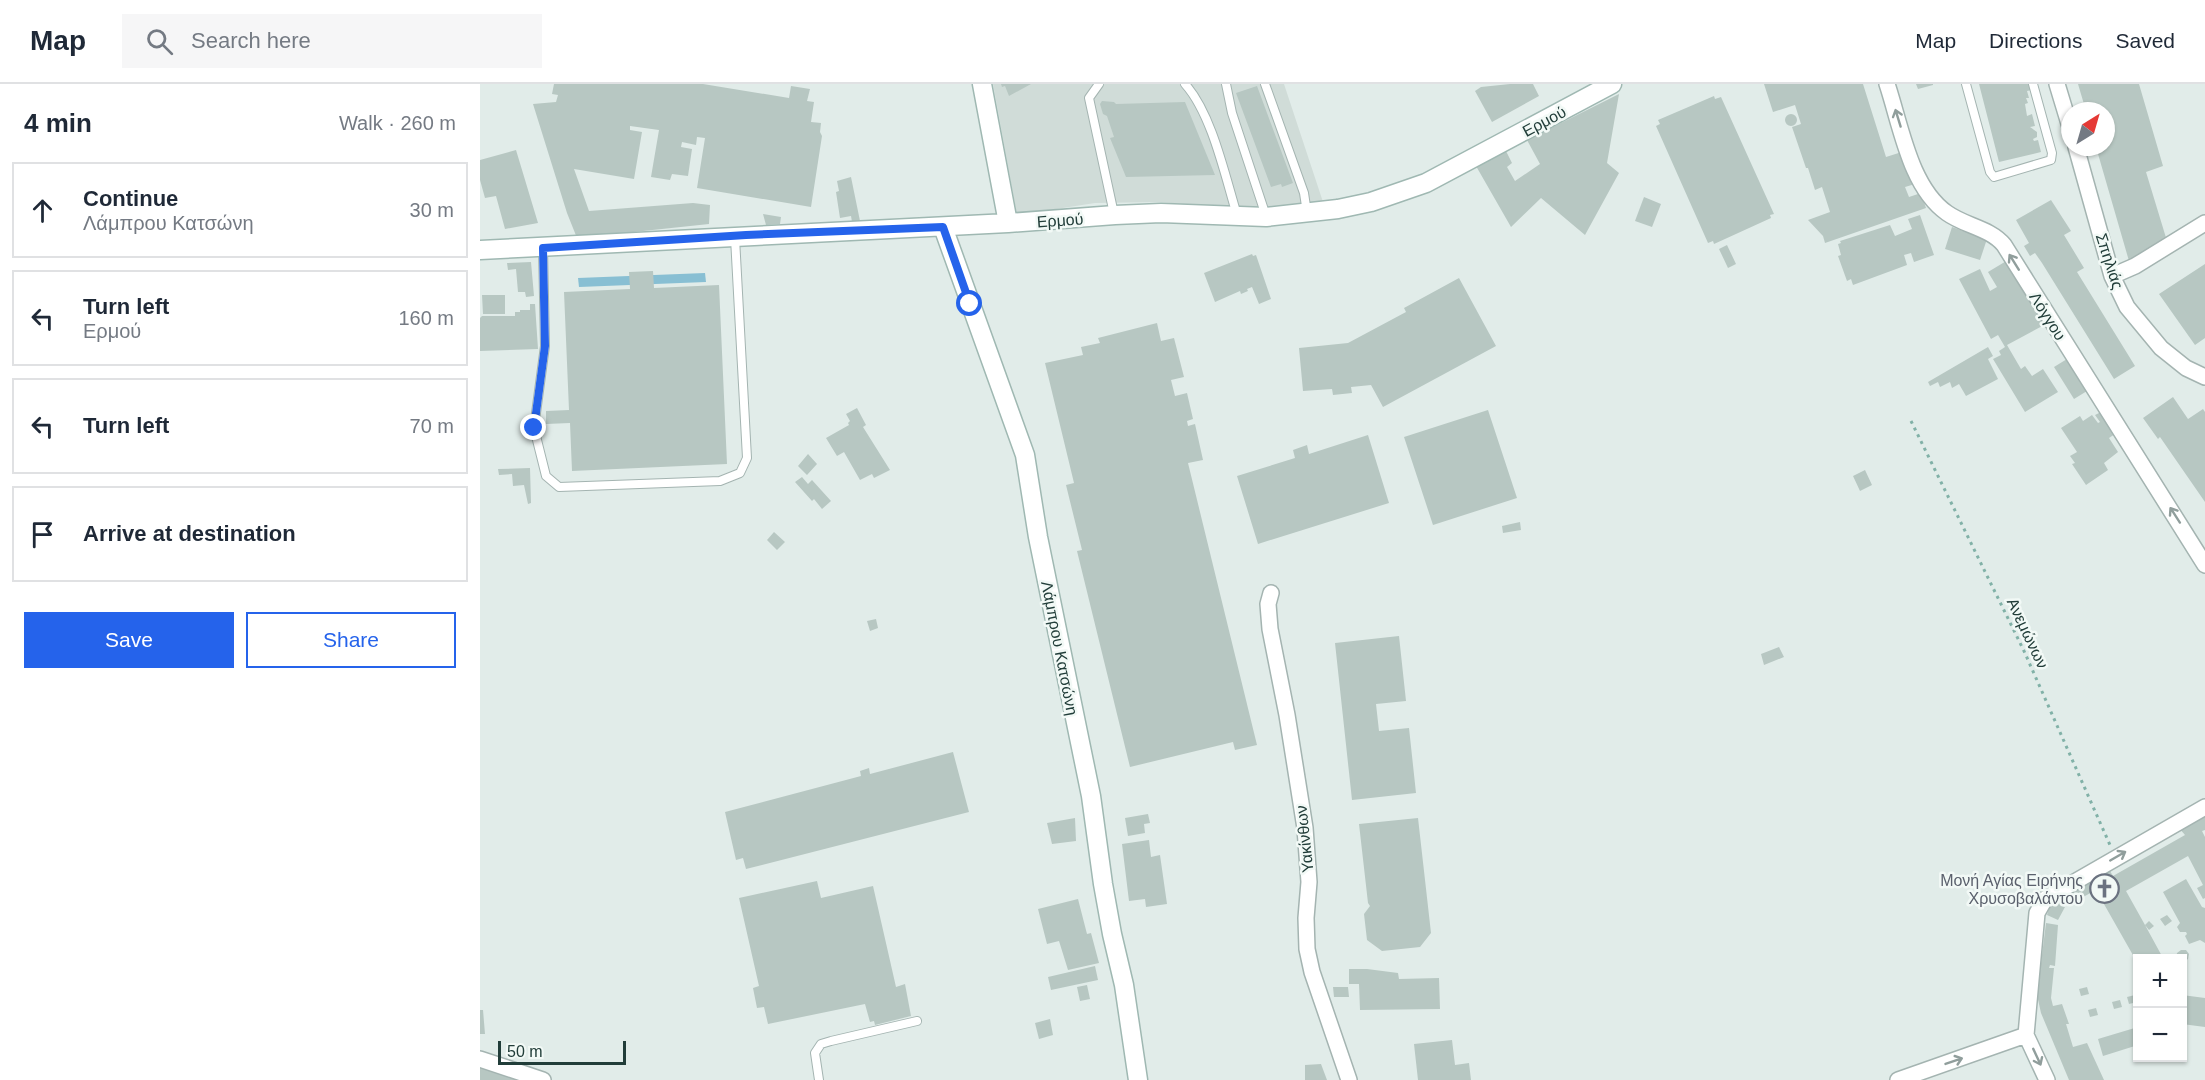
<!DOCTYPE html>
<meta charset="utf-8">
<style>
body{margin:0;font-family:Helvetica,sans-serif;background:#f6f6f7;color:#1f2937}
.controls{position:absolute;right:18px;bottom:18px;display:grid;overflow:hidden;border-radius:0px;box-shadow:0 2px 4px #0004}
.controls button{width:54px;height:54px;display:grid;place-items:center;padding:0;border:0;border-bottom:2px solid #e0e1e3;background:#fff;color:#1f2937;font:30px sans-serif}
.compass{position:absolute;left:1581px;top:18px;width:54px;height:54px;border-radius:50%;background:#fff;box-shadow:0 2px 4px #0004;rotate:37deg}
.scale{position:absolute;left:18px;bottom:15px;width:128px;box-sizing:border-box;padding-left:6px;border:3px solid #213d39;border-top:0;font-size:16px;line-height:21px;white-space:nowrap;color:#213d39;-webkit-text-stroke:4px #f2f9f6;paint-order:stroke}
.stop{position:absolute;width:18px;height:18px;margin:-14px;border:4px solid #2563eb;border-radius:50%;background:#fff}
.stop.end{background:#2563eb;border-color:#fff;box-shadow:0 2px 6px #0008}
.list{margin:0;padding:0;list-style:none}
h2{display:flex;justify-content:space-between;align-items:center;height:78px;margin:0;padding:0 24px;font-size:26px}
h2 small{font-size:20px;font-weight:400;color:#747a83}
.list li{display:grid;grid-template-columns:39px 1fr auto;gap:18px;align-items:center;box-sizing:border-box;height:96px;margin:0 12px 12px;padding:0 12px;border:2px solid #e0e1e3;border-radius:0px}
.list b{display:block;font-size:22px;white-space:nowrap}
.list p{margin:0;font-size:20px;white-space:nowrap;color:#747a83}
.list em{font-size:20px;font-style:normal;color:#747a83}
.actions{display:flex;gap:12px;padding:18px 24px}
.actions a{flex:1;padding:14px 0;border:2px solid #2563eb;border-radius:0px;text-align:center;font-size:21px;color:#2563eb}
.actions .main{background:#2563eb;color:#fff}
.icon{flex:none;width:33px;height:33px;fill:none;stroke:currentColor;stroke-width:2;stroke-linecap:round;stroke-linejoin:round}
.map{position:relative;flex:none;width:1725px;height:996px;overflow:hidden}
header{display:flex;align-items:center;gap:36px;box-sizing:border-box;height:84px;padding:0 30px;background:#fff;border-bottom:2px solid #e0e1e3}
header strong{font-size:28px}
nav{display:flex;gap:33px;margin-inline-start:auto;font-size:21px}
.search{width:420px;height:54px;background:#f6f6f7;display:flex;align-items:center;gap:15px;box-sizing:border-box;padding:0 21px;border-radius:0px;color:#747a83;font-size:22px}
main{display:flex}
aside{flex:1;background:#fff}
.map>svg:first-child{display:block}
</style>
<header>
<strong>Map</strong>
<div class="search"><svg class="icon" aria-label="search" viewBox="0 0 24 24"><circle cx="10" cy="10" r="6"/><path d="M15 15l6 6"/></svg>Search here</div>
<nav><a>Map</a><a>Directions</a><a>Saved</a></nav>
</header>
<main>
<aside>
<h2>4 min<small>Walk · 260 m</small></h2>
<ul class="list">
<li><svg class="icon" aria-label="ahead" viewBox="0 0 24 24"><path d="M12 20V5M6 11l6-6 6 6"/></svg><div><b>Continue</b><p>Λάμπρου Κατσώνη</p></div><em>30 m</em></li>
<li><svg class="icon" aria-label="left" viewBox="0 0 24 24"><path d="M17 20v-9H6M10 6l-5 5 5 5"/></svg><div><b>Turn left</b><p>Ερμού</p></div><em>160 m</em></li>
<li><svg class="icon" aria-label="left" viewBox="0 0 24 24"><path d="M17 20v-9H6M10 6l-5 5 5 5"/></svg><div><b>Turn left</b></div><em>70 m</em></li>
<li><svg class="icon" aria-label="arrive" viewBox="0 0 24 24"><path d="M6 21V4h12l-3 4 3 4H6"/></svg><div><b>Arrive at destination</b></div></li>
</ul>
<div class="actions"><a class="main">Save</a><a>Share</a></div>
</aside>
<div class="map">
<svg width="1725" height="996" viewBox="0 0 1725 996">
<rect width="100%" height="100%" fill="#e1ece9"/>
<!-- built -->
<path fill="#d0dcd8" d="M513,0H804L843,118L773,126L680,118L615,119L537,131Z"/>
<!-- water -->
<path fill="#88bfd3" d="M225,189L226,198L99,203L98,194Z"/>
<!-- building -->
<path fill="#b7c7c2" d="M74,0H223L309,14L311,2L330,5L327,17L334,18L331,38L341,39L340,48L342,52L331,123L217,104L225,54L217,53L216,61L202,58L201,63L212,65L208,92L192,90L190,96L171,93L179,46L150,42V46L162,48L154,95L94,85L109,127L213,119L230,121L229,140L97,154L87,129L53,20L76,18L78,11L72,10Z
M521,0H551L529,12L525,2L522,3Z
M1030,0H1053L1059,12L1012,38L995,7L1001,3Z
M1284,0H1383L1406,73L1425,67L1435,100L1425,103L1429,113L1441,109L1446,124L1345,159L1343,152L1328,136L1350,128L1342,103L1335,106L1328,84H1326L1312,43L1321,40L1315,21L1293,28Z
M1436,0H1453V1L1438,5Z
M1499,0H1557V5L1547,7L1549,14H1546L1548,19L1545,20L1547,32L1552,30L1555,42L1550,43L1557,48V53L1553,55L1554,57L1558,56L1561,68L1519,78Z
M1598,0H1659L1683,82L1666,88L1687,157L1649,177L1616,63H1626V27H1606Z
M777,2L813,99L802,103L801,100L791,103L756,9Z
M1139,10L1127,79L1139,89L1105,151L1061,114L1031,143L996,82L1026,67L1032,79L1027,83L1035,97L1060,80L1047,56Z
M1234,12L1235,15L1241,13L1294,130L1290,131L1291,134L1234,160L1233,157L1228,159L1176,42L1180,40L1178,36Z
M622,17L634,18L636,20L705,18L735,91L646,93L630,54L634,53L627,32L623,30L620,20Z
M1305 36a6 6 0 1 1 12 0a6 6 0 1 1-12 0Z
M36,66L58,139L25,145L16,112L5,114L0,96V76Z
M371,93L380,137L372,138L371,132L360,134L356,108L359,107L357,97Z
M1164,113L1181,120L1172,143L1155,137Z
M1571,116L1591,147L1584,151L1604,184L1597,188L1655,282L1634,295L1562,179L1555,169L1550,172L1544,162L1549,159L1536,136Z
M283,130L301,133L300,140L286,141Z
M1440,131L1454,171L1434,178L1431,169L1424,171L1427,181L1373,201L1371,195L1367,197L1358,172L1361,171L1358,160L1361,159L1360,157L1410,141L1415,152L1432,145L1428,135Z
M1472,143L1507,155L1500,176L1465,165Z
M1247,161L1256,180L1248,184L1239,165Z
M772,170L773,172L776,171L791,215L779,220L772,203L767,205L768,207L761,210L760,207L735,218L724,189Z
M1528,176L1566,240L1527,261L1541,285L1545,282L1552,292L1563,285L1578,308L1545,328L1513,275L1521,271L1519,267L1525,263L1518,251L1511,255L1479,195L1500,185L1510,207L1517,203L1508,188Z
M51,178L54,212L46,213L45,208H38L36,185L28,186L27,179Z
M1725,180V254L1715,261L1679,210Z
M173,187L174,204L239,201L247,380L92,387L90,339L66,340V327L89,326L84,208L150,205L149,188Z
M979,194L1016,262L903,323L891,301L871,303L872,309L853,311L852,305L823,307L819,264L868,259L926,228L924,224Z
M2,211H25V230H3Z
M50,220H55L58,265L0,267V234L2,232H35V228H40V226H50Z
M677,239L681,257L694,254L704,293L691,296L695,312L707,309L713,335L707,337L708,342L715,340L723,376L708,379L777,661L755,666L753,658L650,683L597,467L602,466L586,401L594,399L565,279L603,271L601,263L620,259L618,254Z
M1508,263L1513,272L1508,275L1518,295L1486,312L1479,300L1472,304L1470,298L1460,303L1458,298L1450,302L1448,298Z
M1587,275L1607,307L1594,315L1574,283Z
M1693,313L1708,335L1723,325L1725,328V418L1680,353L1678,355L1663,334Z
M377,324L386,341L383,343L410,386L394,394L392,390L380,396L364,368L357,372L346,354L369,341L368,339L370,337L366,330Z
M1008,326L1037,414L953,441L924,353Z
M1621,328L1635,350L1629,354L1638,368L1624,379L1628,386L1606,401L1592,380L1595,379L1590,372L1597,368L1581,344L1600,332L1603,337L1612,331L1618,339L1620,338L1615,331Z
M888,351L909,419L778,460L757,392L815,374L813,366L827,361L829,370Z
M328,370L337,380L327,391L318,382Z
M50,384L51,419L48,420L44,401L33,402L32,390L19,391L18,385Z
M1385,386L1392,401L1380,407L1373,392Z
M322,393L328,400L332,396L351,417L342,425L334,415L332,417L315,398Z
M1040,438L1041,446L1023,449L1022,442Z
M294,448L305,458L297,466L287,456Z
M396,535L398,544L390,547L387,537Z
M919,552L926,617L896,620L899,647L929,644L936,709L872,716L855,559Z
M1299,563L1304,573L1284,581L1281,570Z
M473,668L489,728L266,785L263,774L256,776L245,728L381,692L380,687L389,684L390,690Z
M1725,728V746L1722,747L1725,753V814L1723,815L1717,804L1723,801L1708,772L1646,807L1665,841L1669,837L1674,842L1669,846L1665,841L1683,874H1658V880L1616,806L1592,819L1588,811L1630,787L1633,792L1705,751L1699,744Z
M668,730L670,739L664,740L665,749L648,752L645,734Z
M595,734L596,757L572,760L567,739Z
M938,734L951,849L940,863L902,867L887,856L884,830L890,822L888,819L879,740Z
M669,756L671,773L680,771L687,820L666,823L665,815L649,817L642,760Z
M1706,795L1722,823L1725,824V859L1720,856L1709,860L1705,852L1707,850L1706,848H1700L1697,843L1700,839L1683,808Z
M337,797L341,814L393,802L416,903L425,900L431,932L395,941L394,937L390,938L385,920L288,940L284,923L277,924L273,904L279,902L259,814Z
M1586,812L1582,822L1585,823L1578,836L1567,831L1570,821Z
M598,815L607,850L611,849L619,879L588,886L579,857L567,860L558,825Z
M1687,831L1692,837L1685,842L1680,835Z
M1566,839L1578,841L1575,882L1570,881L1569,884H1574L1571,914L1573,922L1582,920L1589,940H1586L1593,963L1607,959L1624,996H1589L1561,929L1557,911Z
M1701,866H1706L1709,870L1708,875L1704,878L1702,874H1696L1697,869Z
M615,882L618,896L571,906L568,893Z
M869,885H887L918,889L919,895L959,894L960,925L880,926L879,900H869Z
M607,901L610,915L600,917L597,903Z
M853,903H868L869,913H854Z
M1607,903L1609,910L1601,912L1599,905Z
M1655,911L1657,918L1649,920L1647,913Z
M1702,911L1725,914V943L1702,940Z
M1640,916L1642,923L1634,925L1632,918Z
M1616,924L1618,931L1610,933L1608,926Z
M0,926H3L5,950H0Z
M570,935L573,951L559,955L555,939Z
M1658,943V961L1623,972L1618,955Z
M972,956L975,981L989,979L991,996H938L934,960Z
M0,980L47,996H0Z
M841,980L847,996H825V981Z"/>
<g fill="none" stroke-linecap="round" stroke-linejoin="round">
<defs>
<path id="lane" d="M619,0L609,14L634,130
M705,0C732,30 745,92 757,131
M746,0L752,29L786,132
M785,0L824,109L827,129
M1486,0L1510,88L1514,93L1571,76L1572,69L1553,0
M63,164L65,262L54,344L66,392L79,403L240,397L260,389L267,374L255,154
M339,996L335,969L341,960L351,957L437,937"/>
<path id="street" d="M1407,0C1421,42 1430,103 1467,129C1485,142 1510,144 1524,161L1725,481
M1577,0L1590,43
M1596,63L1632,192L1647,223L1681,264L1706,284L1725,293
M1632,192L1655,182L1725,139
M791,509L788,520L790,545L807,631L825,744L829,798L826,834L827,865L832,888L869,996
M1546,951L1567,996
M0,975L63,996
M1418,996L1546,951L1557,829L1565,815L1725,723"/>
<path id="secondary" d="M502,0L528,139
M463,143L545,371L558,453L611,712L623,800L632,850L644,901L658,996
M0,166L528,139L635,131L681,129L786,133L858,125L891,118L946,99L1132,0"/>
</defs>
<!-- lane casing -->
<use href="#lane" stroke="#a4b4b1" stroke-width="10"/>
<!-- street casing -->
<use href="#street" stroke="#a4b4b1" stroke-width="18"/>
<!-- secondary casing -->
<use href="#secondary" stroke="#9fb8b2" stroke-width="21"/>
<!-- path -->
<path stroke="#81b1a7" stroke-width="3" stroke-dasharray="3 4.5" stroke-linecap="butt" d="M1431,337L1544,567L1630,761"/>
<!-- lane -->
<use href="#lane" stroke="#fff" stroke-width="8"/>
<!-- street -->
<use href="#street" stroke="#fff" stroke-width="15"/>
<!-- secondary -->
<use href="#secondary" stroke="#fff" stroke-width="18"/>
</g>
<!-- one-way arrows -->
<defs><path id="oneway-shaft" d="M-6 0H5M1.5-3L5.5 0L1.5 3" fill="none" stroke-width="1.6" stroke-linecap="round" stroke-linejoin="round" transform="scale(1.5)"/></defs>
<g stroke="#909e9c">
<use href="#oneway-shaft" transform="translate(1418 34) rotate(-107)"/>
<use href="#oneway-shaft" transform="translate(1534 178) rotate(-122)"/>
<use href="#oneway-shaft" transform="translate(1695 431) rotate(-123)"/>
<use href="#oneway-shaft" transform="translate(1638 772) rotate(-30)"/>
<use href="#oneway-shaft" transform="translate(1557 973) rotate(65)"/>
<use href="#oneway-shaft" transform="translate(1474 977) rotate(-19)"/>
</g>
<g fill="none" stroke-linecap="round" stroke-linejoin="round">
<!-- route -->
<path stroke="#2563eb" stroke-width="8" d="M54,344L65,262L63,164L266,151L463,143L490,220"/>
</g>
<!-- icons -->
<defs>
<symbol id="church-ring" viewBox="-11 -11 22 22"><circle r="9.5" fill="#f2f9f6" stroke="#6b7280" stroke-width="1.5"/><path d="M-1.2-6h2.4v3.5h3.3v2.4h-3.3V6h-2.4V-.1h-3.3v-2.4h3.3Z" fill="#6b7280"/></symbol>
</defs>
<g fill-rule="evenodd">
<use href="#church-ring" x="1608" y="788" width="33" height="33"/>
</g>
<g text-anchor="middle" stroke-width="5" stroke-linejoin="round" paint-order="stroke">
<!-- street labels -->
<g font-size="16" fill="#213d39" stroke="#f2f9f6">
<text transform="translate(1064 37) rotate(-28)" y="6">Ερμού</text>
<text transform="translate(580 136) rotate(-4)" y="6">Ερμού</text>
<text transform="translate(1630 177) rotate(72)" y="6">Σπηλιάς</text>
<text transform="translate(1568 232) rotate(58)" y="6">Λόγγου</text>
<text transform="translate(1548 549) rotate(65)" y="6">Ανεμώνων</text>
<text transform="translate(580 564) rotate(79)" y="6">Λάμπρου Κατσώνη</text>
<text transform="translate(824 755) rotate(-96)" y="6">Υακίνθων</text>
</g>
<!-- worship labels -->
<g font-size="16" fill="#5b616d" stroke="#f2f9f6" text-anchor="end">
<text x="1603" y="802">Μονή Αγίας Ειρήνης<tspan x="1603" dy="18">Χρυσοβαλάντου</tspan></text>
</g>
</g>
</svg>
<div class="controls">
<button>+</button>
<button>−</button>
</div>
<svg class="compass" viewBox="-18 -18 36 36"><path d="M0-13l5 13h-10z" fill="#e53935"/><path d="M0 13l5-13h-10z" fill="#747a83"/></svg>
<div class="scale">50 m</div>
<div class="stop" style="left:490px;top:220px"></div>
<div class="stop end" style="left:54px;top:344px"></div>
</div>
</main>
